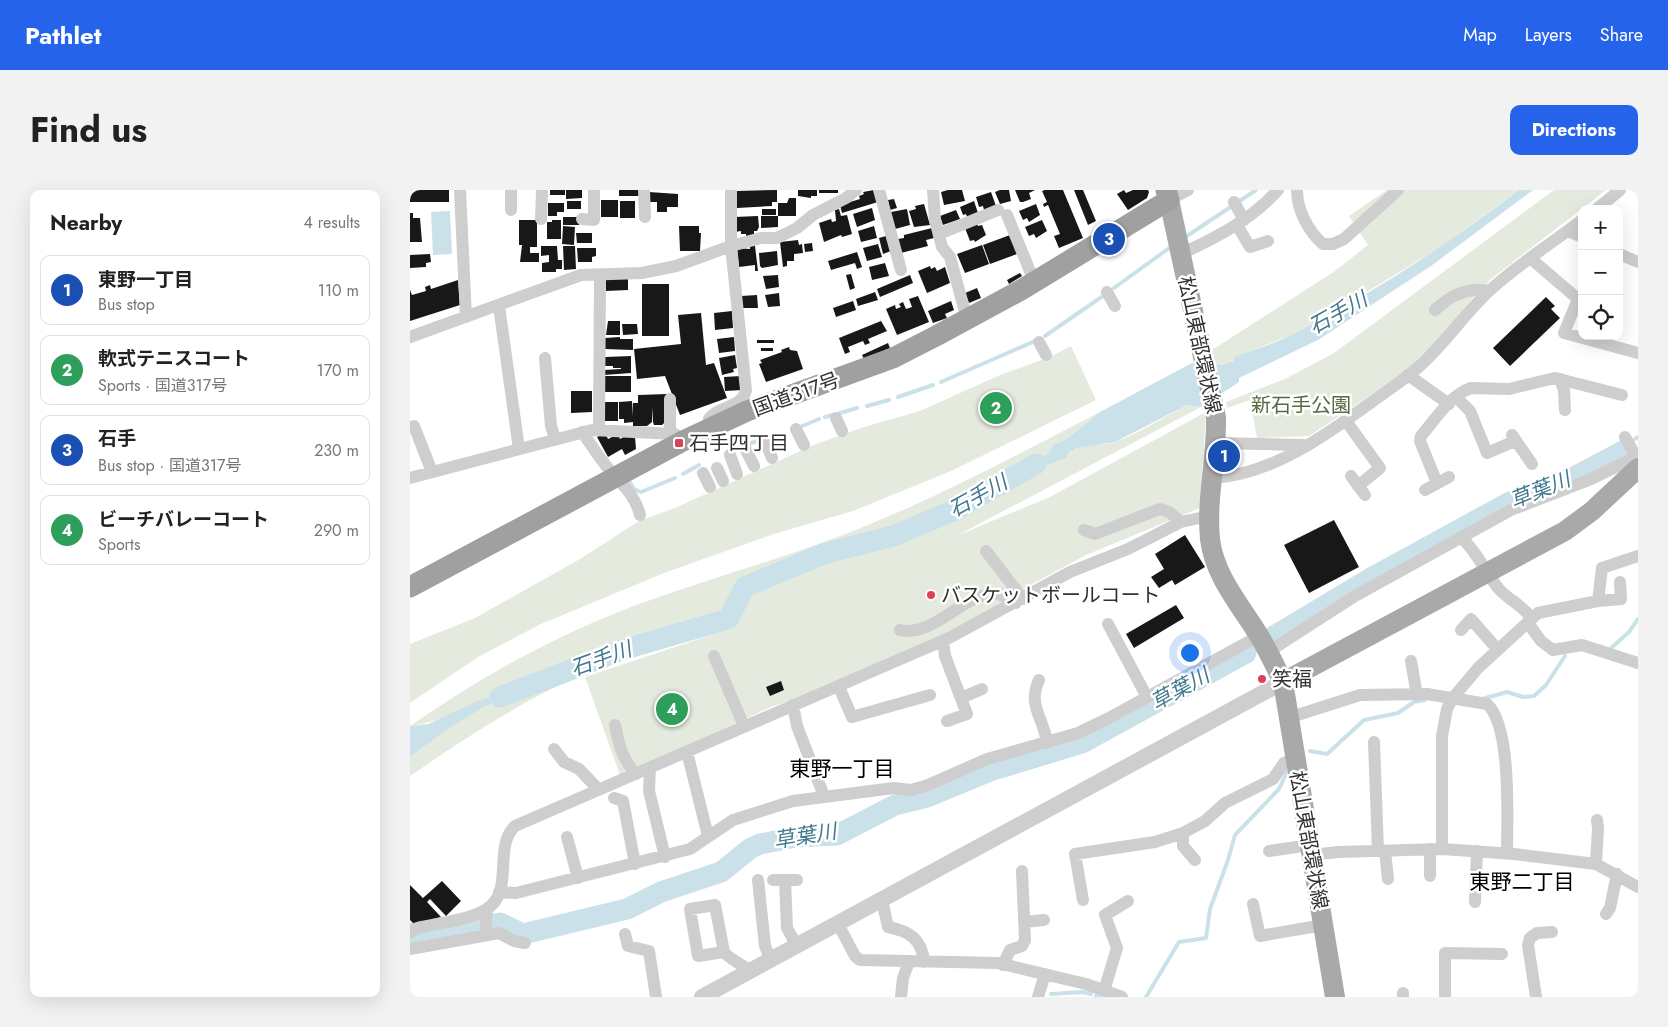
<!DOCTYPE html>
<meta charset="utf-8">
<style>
body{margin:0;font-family:Jost,"Noto Sans JP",sans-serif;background:#f2f2f2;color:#222}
.controls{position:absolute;right:15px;top:15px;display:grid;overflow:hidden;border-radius:10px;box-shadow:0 5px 20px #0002}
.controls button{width:45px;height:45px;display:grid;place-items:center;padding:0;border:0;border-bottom:1px solid #e0e0e0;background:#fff;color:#222;font:25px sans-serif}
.you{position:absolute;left:779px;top:462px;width:18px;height:18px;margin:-12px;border:4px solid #fff;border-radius:50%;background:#1a73e8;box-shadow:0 0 0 8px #1a73e833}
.badge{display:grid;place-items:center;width:32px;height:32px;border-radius:50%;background:#2563eb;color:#fff;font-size:16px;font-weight:700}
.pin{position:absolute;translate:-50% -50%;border:2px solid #fff;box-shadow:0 1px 5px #0006}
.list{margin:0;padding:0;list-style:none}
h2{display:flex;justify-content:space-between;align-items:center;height:65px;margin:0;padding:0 20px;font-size:21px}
h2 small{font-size:16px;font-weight:400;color:#767676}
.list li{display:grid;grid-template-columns:32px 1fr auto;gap:15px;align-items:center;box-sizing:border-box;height:70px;margin:0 10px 10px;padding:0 10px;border:1px solid #e0e0e0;border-radius:10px}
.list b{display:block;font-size:19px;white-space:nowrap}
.list p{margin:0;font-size:16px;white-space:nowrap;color:#767676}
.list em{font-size:16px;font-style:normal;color:#767676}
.icon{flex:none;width:28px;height:28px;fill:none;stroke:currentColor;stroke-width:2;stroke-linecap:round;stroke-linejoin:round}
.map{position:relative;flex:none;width:1228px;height:807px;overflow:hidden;border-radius:10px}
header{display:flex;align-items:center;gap:30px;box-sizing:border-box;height:70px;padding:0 25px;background:#2563eb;color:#fff}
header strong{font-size:24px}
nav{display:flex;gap:28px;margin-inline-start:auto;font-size:18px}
.intro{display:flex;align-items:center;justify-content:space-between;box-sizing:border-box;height:120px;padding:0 30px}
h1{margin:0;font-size:35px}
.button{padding:12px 22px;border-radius:10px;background:#2563eb;color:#fff;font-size:18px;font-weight:700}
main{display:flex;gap:30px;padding:0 30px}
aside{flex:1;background:#fff;border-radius:10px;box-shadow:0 5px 20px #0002}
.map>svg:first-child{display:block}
</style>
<header>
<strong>Pathlet</strong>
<nav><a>Map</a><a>Layers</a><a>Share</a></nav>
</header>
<div class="intro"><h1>Find us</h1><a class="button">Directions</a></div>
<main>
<aside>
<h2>Nearby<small>4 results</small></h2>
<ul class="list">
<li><span class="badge" style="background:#1a4fb4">1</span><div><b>東野一丁目</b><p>Bus stop</p></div><em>110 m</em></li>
<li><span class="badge" style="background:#2e9e5b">2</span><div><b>軟式テニスコート</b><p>Sports · 国道317号</p></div><em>170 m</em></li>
<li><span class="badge" style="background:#1a4fb4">3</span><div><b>石手</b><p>Bus stop · 国道317号</p></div><em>230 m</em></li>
<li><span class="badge" style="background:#2e9e5b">4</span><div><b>ビーチバレーコート</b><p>Sports</p></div><em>290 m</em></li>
</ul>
</aside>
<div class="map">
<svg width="1228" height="807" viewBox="0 0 1228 807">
<rect width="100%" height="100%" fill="#fff"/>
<!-- green -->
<path fill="#e5eade" d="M977,0H1109L1029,58L927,120L884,144L826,167C817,180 793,175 780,174L925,81L958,55L939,26Z
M1144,0H1196L1081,89L1066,104L1023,157L998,180L946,215L899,246L847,248L840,210L817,218L816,212L877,188L924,163Z
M661,156L686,210L541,281L443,321L364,344L254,383L131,434L68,467L0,513V454L65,428L170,369L229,331L265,318L406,254L454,237L510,221L590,185L640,167Z
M777,215L791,217L546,346L640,307L796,222L790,318L676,365L615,398L578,422L537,445L432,491L356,519L211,588L175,487L319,439C283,448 246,455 212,468C135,496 67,540 0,586V567L34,542L74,517L114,499C74,504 40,531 0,536C66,490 135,451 211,421C285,392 364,372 438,343C525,309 607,265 690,222L658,248L643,255L638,264L606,281L601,288L656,268C666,251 689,257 705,252C730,243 754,227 777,215Z"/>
<!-- water -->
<path fill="#cbe1e9" d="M1109,0H1123L1021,76L908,150L829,188V192L791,217L777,215L705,252L667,258L659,263L656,268L600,289L606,281L638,264L643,255L658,248L690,222L780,174L812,175L823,171L825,167C845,159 867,153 885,143C964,103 1039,53 1109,0Z
M40,21L42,64L23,65L21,22Z
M118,497L74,517L34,542L0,567V536L18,534L70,510Z"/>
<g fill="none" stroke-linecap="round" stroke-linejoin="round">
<!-- stream -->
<path stroke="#cbe1e9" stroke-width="4" d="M828,12L846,0
M774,48L822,16
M704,98L762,56
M635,146L693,106
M531,192L625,151
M488,207L523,195
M457,216L479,210
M430,223L447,218
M415,227L423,225
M390,237L409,229
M1225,249L1228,247
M336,255L347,251
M273,284L289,275
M219,291L224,299L231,302L265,288
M1200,459L1219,442L1228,429
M1072,509L1097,502L1113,507L1124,506L1136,495L1155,466
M900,561L917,564L954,530L988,523L1004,512L1015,510
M641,804L672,802L681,804
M686,806L689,807
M736,807L769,752L796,748L800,719L818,670L825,645L869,599L877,582"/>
<!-- river -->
<path stroke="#cbe1e9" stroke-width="21" d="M864,446L961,388L1098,313L1162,288L1215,260
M90,507L212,460L318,429L335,397L413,364L483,346L545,320L626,274
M0,743L7,747L90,733L113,744L217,719L251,702L311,682L341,658L350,654L386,647L427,645L485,615L517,607L580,581L672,553L836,463"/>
</g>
<!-- building -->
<path fill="#181818" d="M0,0H39V12H0Z
M140,0H155V5H140Z
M156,0H172V8L156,9Z
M209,0H230V6H209Z
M367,0V12H362V16L327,18L326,1Z
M388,0H407V6H401V8L388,6Z
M409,0H428V3H409Z
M464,0L468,12L432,23L430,15L450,9L449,6L454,4L453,2Z
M538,0H552L555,11L534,15L531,2Z
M590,0H599L601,11L590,14L585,2Z
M605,0H625L619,3L621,9L613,12H610Z
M635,0H653L673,48L649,58L644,46L650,44L638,15L634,17L633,14L637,12L632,1Z
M664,0H673L686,31L678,35Z
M714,0L716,3L723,0H738L739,2L737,8L718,20L707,4Z
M239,2L268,4V17H257V22H247V12H239Z
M581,2L586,16L574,20L573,16L569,17L566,7Z
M379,8H386V26H368V13H377Z
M484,9L487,18L480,20L478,10Z
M191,10H208V27H191Z
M157,11H171V19H157Z
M210,11H225V28H210Z
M564,11L568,23L557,27L556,24L553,25L550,17Z
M138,13H154V22H147V26H138Z
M514,14L520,35L504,37L499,21L506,19L505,16Z
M626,14L630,25L619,32L617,28L613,30L609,21Z
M462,18L465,30L447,37L443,24Z
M352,19H366V25H352Z
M429,19L431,26L437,25L442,44L432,47L431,45L414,52L409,33L421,29L422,32L426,31L425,20Z
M497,19L500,35L485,39L481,22Z
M546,20L550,29L533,35L530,26Z
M0,23H3V28H10L12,52H0Z
M348,26L349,37L347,41H344V47H336V44H331V41L325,42L324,27Z
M351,26H368V37L351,38Z
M153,27H169V35H153Z
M109,30H127V57H120V63H129V72H110L112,55H109Z
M142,30H151V49H137V32H142Z
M632,30L637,41L626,48L624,44L619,46L615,37Z
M567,34L568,36L572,35L576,45L565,52L564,50L560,51L555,38Z
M153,36L165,37L164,55L152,54Z
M269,36H289V43H291L290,61H270Z
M464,36L467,48L451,52L448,41Z
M522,38L524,48L516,50L518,56L491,63L488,49L494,48V45Z
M166,43H182V53H167Z
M600,45L607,64L580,74L573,55Z
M476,46L481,61L473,64L469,48Z
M388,50L389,55L392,54L393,63L384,64V71H377V76L373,77L370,52Z
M402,53L403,61L395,62L394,54Z
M468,54L472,67L457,71L453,58Z
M572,55L579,74L555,83L547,64Z
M131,56H147L148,70H152V79H146V82H132V73L139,72V65L131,66Z
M153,56H165L166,79L154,80Z
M340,56H345L348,81H345V75L329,77L327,58L340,59Z
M167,58H186V66L182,67V72H168Z
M367,61L368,75L352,78L350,76L349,63Z
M447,62L452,77L447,79L445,73L421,80L418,71Z
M20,64L21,72L16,73V77L0,78V65Z
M475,73L479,86L462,90L459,77Z
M520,76L521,79L525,77L527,81L535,77L540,93L517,103L508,81Z
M610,83L612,86L599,94L597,90Z
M441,84L445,98L440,100L436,85Z
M368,85L369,97L356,99L353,86Z
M500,85L503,93L470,107L467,99Z
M196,88H218V100L196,101Z
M48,90L50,115L0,131V100L2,105L16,101L15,97L20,95L21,99Z
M232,94H259V146H232Z
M567,98L571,108L559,113L555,103Z
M465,102L468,110L448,116L446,109Z
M369,103L370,116L358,117L355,105Z
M347,105L348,118H333L331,106Z
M508,106L519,132L487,145L476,119L485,115L486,119L491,117L489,114L493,112L496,119L502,117L499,109Z
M1136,107L1145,116L1141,119L1150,128L1100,176L1083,158Z
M443,111L446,120L426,127L423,118Z
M541,111L544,120L535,124L537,128L523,133L518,121Z
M322,121L323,138L305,140L304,123Z
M291,123L296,175L304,173L317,208L270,225L255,186L227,189L224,159L271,154L268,125Z
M198,131H210V145H196Z
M471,131L477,141L458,149L460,153L455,155L453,151L438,157L440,162L435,164L429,148Z
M212,134H227L228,144L213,145Z
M210,147V149H223V160L195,159V148Z
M324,147L325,161L309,163L307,149Z
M347,150H364V153H347Z
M478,153L480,158L454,169L452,165Z
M379,157L380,160L387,161L393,179L356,192L349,174L352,173L350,170L372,162L371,160Z
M351,158H363V161H351Z
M325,165L327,178L323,179L324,182L312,185L309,168Z
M221,166V183L194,185V180L211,179V178H203V176H195V167Z
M194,186H221V202H194Z
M331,186L332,200L315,201L314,187Z
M161,201H182V222L161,223Z
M257,204L255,232L252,235H244L243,232L242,217V232L237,236H223V232L214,233V229H209V212L222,211L223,226V213H228V205Z
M194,212H208V231H194Z
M195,243L198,249L208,244L210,249L217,245L225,247L226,259L215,265L212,259L198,267L187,247Z
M924,330L949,377L899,403L874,355Z
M775,345L795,377L765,395L762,390L749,398L741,387L754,379L745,364Z
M766,415L774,428L724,458L716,444Z
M371,491L374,500L360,506L356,497Z
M32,691L51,711L36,726L20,709L17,712L31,727L4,734L0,730V695L13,708Z"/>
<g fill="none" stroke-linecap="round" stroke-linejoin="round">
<!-- minor -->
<path stroke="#cecece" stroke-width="12" d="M50,0L56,127
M101,0V20
M234,0L235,27
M469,0L491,80
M523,0L525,30L532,57L540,67L557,129
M887,0C887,20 898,41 913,54H923L934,49L988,0
M759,10L778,0
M824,12L834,30
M1187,19L1210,0
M597,25L624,91
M131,29L132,0
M172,29L184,30V0
M827,35L840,57L858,51
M1158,41L1172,47
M529,44L588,20
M771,64C807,47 841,30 868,0
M1209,64L1228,72
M1120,68L1168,109L1154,143L1228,163
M697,102L705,116
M89,116L109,259
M1025,120C1041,105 1057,97 1079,101
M0,147L171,85L232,83L266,76L321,56L351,48H367L387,38L403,25L436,8L446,0
M629,152L636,165
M135,168L141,236L145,249
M998,185L1039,214
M1150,189L1154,200L1155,220
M1046,207L1060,221L1077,263L1105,251
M260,209V243
M426,228L432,241
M936,231L970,278L948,296
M4,236L22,282
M302,237L299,229C307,216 333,218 336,200L321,56V0
M189,239L190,85
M386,239L394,255
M172,242C180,253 188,266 197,277C210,293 225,304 230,325
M1102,245L1122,274
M1215,247L1226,267
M356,253L362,268
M807,253L894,255
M333,254L344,276
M320,265L327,284
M307,278L313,291
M293,283L300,297
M941,286L955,305
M0,288L182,240L265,244L273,251
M804,288C864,284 919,243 966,209C982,197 1000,186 1014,172C1037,150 1055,124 1078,102C1107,75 1141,54 1172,30
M1027,293L1010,251L1011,246C1025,230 1040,205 1061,198L1099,199L1145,188L1212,205
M1015,300L1039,287
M674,340L685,344L750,319L759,322L771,332
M1051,347C1067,362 1075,381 1088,398C1098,410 1113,415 1122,429
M576,361L613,409
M1188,411L1211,409L1210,392
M1118,433L1131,451L1143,460L1172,455L1228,473
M698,434L737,507
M490,440C525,448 554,401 588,404C594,405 601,410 606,413
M1051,440L1061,429L1088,460
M533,451L535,466L557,524L537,531
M858,462L945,406L1101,320L1179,290L1228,266
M304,466L334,536
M1001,471L1007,505
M629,490C617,516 634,528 637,553
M429,497L442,527L520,505
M551,508L572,499
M383,515L387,536L414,606
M878,528L950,505L1017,504L1077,514C1102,536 1097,630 1097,663
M205,535C209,555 212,569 226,584
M964,552L968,661
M144,559L154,572L169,579L189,600
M277,562L298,646
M240,578L239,601L255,667
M204,608L213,611L225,674
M773,643V656L785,670
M157,647L168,688
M1020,659V686
M1032,659V546L1037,519L1042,509L1068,478L1128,423L1188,411L1192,378L1228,366
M859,661L900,655
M975,661L978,689
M902,665L928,662L1032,659L1104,664L1186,674L1228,697
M1186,674L1188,638L1187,630
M348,690L355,756L361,770
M363,690H387
M375,690L377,738L387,756
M89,702L106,703L280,659L323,630L383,611L484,598L501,600L518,595L577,569L668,543L699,528L849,446
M472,710L478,737C499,741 512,749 514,772
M673,710L665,664L745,652L773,643L795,631L815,613L863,589L874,573L885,569
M1065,712L1067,661
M843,714L850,746L913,735
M1196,724L1200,718L1207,684
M614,732L634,730
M428,734L445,766L450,770L588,773L676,794L712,807
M0,743L7,738C28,733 56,731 75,720C106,703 82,658 105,636L539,448L660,382L718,359L771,332L799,326
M215,744L218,756L239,761L246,807
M75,745L77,720
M0,759L89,743L104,751L115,753
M314,762L288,766L280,719L305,715L314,762C318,768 333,775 340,781
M593,775L600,760L612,756L615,750L612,681
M694,801L707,758L695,725L718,711
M993,803V807
M491,807L493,788L499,772
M628,807L635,784
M1035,807V763L1092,764
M1126,807L1118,755L1120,748L1127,743L1142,742"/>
<!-- tertiary -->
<path stroke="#cecece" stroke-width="16" d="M292,807L873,492"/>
<!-- primary -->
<path stroke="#a9a9a9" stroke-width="20" d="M759,10L806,227C807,268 796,309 800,349C804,385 830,415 848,444C858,460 865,476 873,492L925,807
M873,492L1155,341L1182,321L1228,278"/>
<!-- trunk -->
<path stroke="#a0a0a0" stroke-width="21" d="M0,397L273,251L337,221L483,168L526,146L611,100L759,10L756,0"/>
</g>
<!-- markers -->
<g fill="#dc405a" stroke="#fff" stroke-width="2">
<rect x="264" y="248" width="10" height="10" rx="2.5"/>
<circle cx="521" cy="405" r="5"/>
<circle cx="852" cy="489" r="5"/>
</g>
<g text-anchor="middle" stroke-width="5" stroke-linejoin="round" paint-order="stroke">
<!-- street labels -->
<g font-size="20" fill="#313131" stroke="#fff">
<text transform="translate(790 155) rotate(78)" y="7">松山東部環状線</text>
<text transform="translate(386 204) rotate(-20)" y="7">国道317号</text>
<text transform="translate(899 650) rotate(80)" y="7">松山東部環状線</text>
</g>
<!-- park labels -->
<g font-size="20" fill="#586b40" stroke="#fff">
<text x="891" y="222">新石手公園</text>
</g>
<!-- poi labels -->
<g font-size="20" fill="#313131" stroke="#fff" text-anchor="start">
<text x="279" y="260">石手四丁目</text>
<text x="531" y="412">バスケットボールコート</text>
<text x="862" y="496">笑福</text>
</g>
<!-- water labels -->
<g font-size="21" font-style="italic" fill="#437990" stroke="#fff">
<text transform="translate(928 123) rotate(-29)" y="7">石手川</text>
<text transform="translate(1130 300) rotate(-22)" y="7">草葉川</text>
<text transform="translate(568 306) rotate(-29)" y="7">石手川</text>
<text transform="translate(191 469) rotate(-20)" y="7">石手川</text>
<text transform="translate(770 499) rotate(-29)" y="7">草葉川</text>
<text transform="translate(395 646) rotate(-9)" y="7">草葉川</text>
</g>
<!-- neighbourhood labels -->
<g font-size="21" fill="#000" stroke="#fff">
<text x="432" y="586">東野一丁目</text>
<text x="1112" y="699">東野二丁目</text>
</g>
</g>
</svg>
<div class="controls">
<button>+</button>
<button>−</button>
<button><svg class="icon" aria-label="locate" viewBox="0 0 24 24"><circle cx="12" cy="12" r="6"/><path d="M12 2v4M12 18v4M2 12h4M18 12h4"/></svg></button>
</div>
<div class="you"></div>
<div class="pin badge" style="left:814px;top:266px;background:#1a4fb4">1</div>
<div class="pin badge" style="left:586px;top:218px;background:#2e9e5b">2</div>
<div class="pin badge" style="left:699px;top:49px;background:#1a4fb4">3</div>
<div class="pin badge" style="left:262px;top:519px;background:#2e9e5b">4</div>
</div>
</main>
